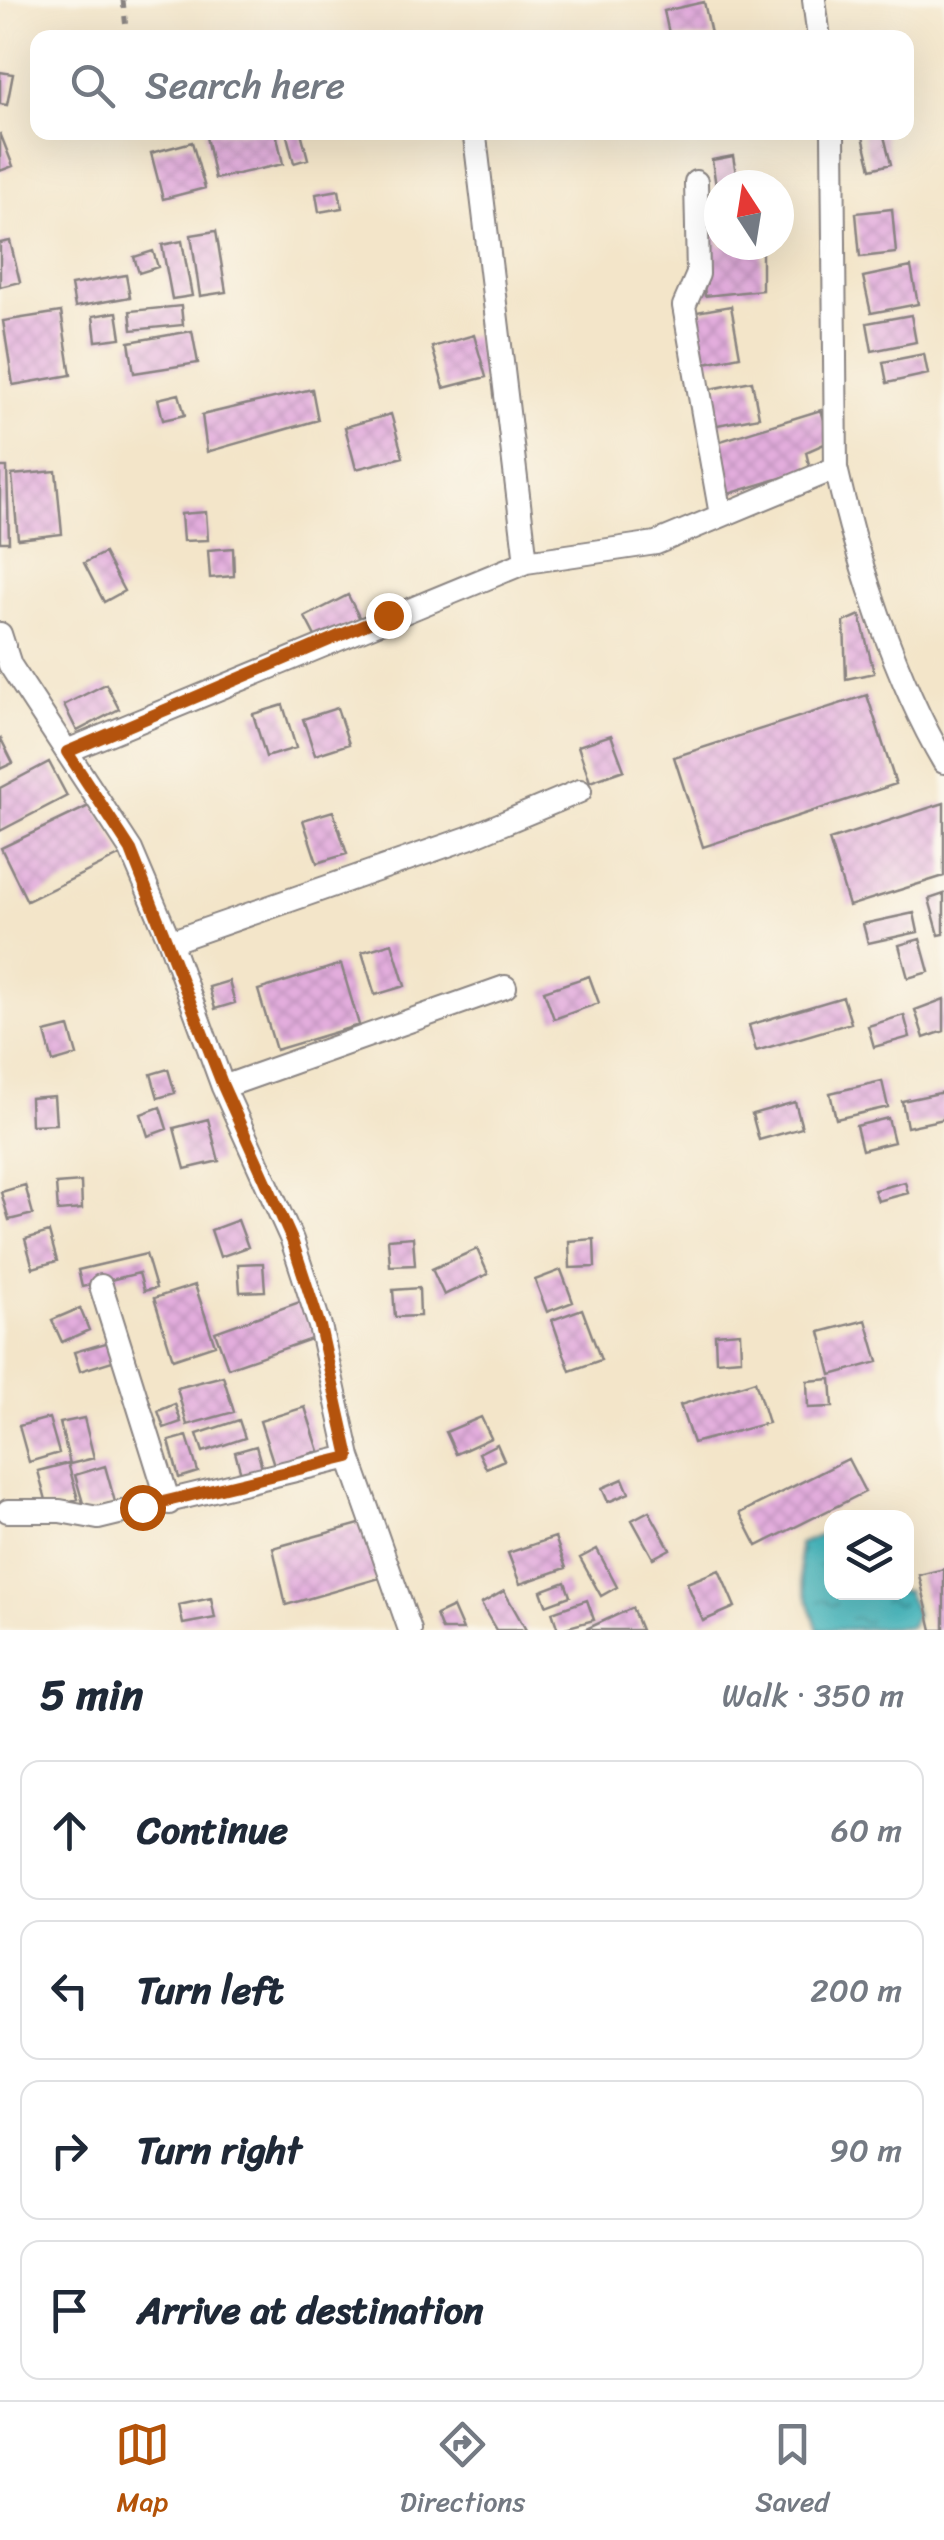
<!DOCTYPE html>
<meta charset="utf-8">
<style>
body{margin:0;font-family:Sriracha,sans-serif;background:#f6f6f7;color:#1f2937}
.controls{position:absolute;right:30px;bottom:30px;display:grid;overflow:hidden;border-radius:20px;box-shadow:0 10px 40px #0002}
.controls button{width:90px;height:90px;display:grid;place-items:center;padding:0;border:0;border-bottom:2px solid #e0e1e3;background:#fff;color:#1f2937;font:50px sans-serif}
.compass{position:absolute;left:704px;top:170px;width:90px;height:90px;border-radius:50%;background:#fff;box-shadow:0 10px 40px #0002;rotate:348deg}
.stop{position:absolute;width:30px;height:30px;margin:-22px;border:8px solid #b45309;border-radius:50%;background:#fff}
.stop.end{background:#b45309;border-color:#fff;box-shadow:0 2px 10px #0008}
.list{margin:0;padding:0;list-style:none}
h2{display:flex;justify-content:space-between;align-items:center;height:130px;margin:0;padding:0 40px;font-size:42px}
h2 small{font-size:32px;font-weight:400;color:#747a83}
.list li{display:grid;grid-template-columns:65px 1fr auto;gap:30px;align-items:center;box-sizing:border-box;height:140px;margin:0 20px 20px;padding:0 20px;border:2px solid #e0e1e3;border-radius:20px}
.list b{display:block;font-size:38px;white-space:nowrap}
.list em{font-size:32px;font-style:normal;color:#747a83}
.icon{flex:none;width:55px;height:55px;fill:none;stroke:currentColor;stroke-width:2;stroke-linecap:round;stroke-linejoin:round}
.map{position:relative;flex:none;width:944px;height:1630px;overflow:hidden}
.search{position:absolute;background:#fff;box-shadow:0 10px 40px #0002;left:30px;right:30px;top:30px;height:110px;display:flex;align-items:center;gap:25px;box-sizing:border-box;padding:0 35px;border-radius:20px;color:#747a83;font-size:38px}
.sheet{height:770px;background:#fff}
nav{display:flex;justify-content:space-around;align-items:center;box-sizing:border-box;height:140px;border-top:2px solid #e0e1e3;background:#fff;font-size:28px;color:#747a83}
nav a{display:grid;justify-items:center;gap:5px}
nav .on{color:#b45309}
.map>svg:first-child{display:block}
</style>
<div class="map">
<svg width="944" height="1630" viewBox="0 0 944 1630">
<defs>
<pattern id="water-ripples" width="26" height="14" patternUnits="userSpaceOnUse" patternTransform="scale(2.5)"><rect width="26" height="14" fill="#47b7be"/><path d="M2 4q2-2 4 0t4 0M15 11q2-2 4 0t4 0" fill="none" stroke="#3b949c"/></pattern>
<pattern id="building-cross-hatch" width="8" height="8" patternUnits="userSpaceOnUse" patternTransform="scale(2.5)"><rect width="8" height="8" fill="#e3addd"/><path d="M0 0l8 8M0 8l8-8" fill="none" stroke="#c295bf"/></pattern>
</defs>
<rect width="100%" height="100%" fill="#fbf7ec"/>
<filter id="ink" filterUnits="userSpaceOnUse"><feTurbulence type="fractalNoise" baseFrequency=".01" numOctaves="2"/><feDisplacementMap in="SourceGraphic" scale="20" xChannelSelector="R" yChannelSelector="G"/><feConvolveMatrix kernelMatrix="1 2 1 2 8 2 1 2 1" color-interpolation-filters="sRGB"/></filter>
<filter id="wash" filterUnits="userSpaceOnUse"><feTurbulence type="fractalNoise" baseFrequency=".0048" numOctaves="4" result="noise"/><feDisplacementMap in="SourceGraphic" scale="40" xChannelSelector="R" yChannelSelector="G"/><feGaussianBlur stdDeviation="2.25" result="paint"/><feColorMatrix in="noise" values="0 0 0 0 0 0 0 0 0 0 0 0 0 0 0 0 0 1.4 0 .05"/><feComposite in="paint" operator="in"/></filter>
<g filter="url(#wash)">
<rect width="100%" height="100%" fill="#f3e5c9"/>
<!-- water -->
<path fill="url(#water-ripples)" stroke="#346c7c" stroke-width="2.5" d="M831,1531L832,1592L907,1591L916,1616L910,1627L818,1630L801,1579L799,1544Z"/>
<g id="blocks">
<!-- building -->
<path fill="url(#building-cross-hatch)" d="M704,2L712,38H670L664,11Z
M0,72L13,74L7,105L0,104Z
M205,132H276L283,164L215,179Z
M286,132H301L308,159L294,163Z
M862,132H883L891,164L871,169Z
M0,133L13,166L0,171Z
M192,142L205,188L163,199L151,153Z
M733,156L738,185H719L717,193L712,160Z
M339,190L342,208L319,212L316,194Z
M892,209L896,253L860,257L856,213Z
M719,227V245H762V290L705,296L698,228Z
M216,231L226,292L200,296L191,235Z
M10,241L20,282L0,287V243Z
M182,241L192,296L172,299L162,245Z
M153,251L158,267L139,273L134,257Z
M911,267L918,304L871,313L863,277Z
M126,275L130,297L75,307L71,285Z
M181,306L183,325L132,330L130,311Z
M731,306L740,356L700,364L691,313Z
M61,312L71,375L13,385L3,321Z
M117,312L121,338L96,341L93,316Z
M911,315L916,342L872,351L867,323Z
M192,331L198,363L134,373L129,342Z
M474,335L486,377L444,388L432,347Z
M924,354L928,374L887,383L883,362Z
M752,381L759,417L712,426L705,390Z
M312,389L318,420L207,452L202,415Z
M179,394L185,415L163,420L158,399Z
M821,410L831,441L806,452L810,469L725,495L714,443Z
M391,414L403,457L356,469L345,427Z
M0,467H7L9,542H0Z
M56,471L62,534L18,539L12,475Z
M206,512L208,540L183,541L181,514Z
M233,548L234,576L210,578L208,550Z
M104,553L124,591L104,602L84,563Z
M348,595L361,621L318,642L305,617Z
M860,615L874,673L846,679L844,622Z
M106,684L119,709L77,731L64,705Z
M867,695L896,784L703,847L674,757Z
M283,705L296,748L266,757L253,714Z
M337,708L349,744L315,755L303,719Z
M611,735L624,770L590,782L578,746Z
M0,737L13,763L0,769Z
M49,762L67,796L0,831V788Z
M95,803L121,855L27,901L1,848Z
M944,803V876L849,906L829,840Z
M333,811L347,854L317,863L303,820Z
M944,894V934L939,935L929,899Z
M914,913L918,932L868,943L863,924Z
M920,939L929,972L908,978L899,945Z
M392,943L405,986L375,995L362,952Z
M341,964L359,1025L276,1050L258,990Z
M589,976L599,1003L554,1019L544,991Z
M229,981L235,1003L215,1009L209,987Z
M843,997L851,1023L756,1051L749,1025Z
M944,999V1031L924,1038L915,1010Z
M904,1015L910,1037L874,1047L868,1026Z
M69,1027L77,1055L53,1062L45,1033Z
M168,1069L175,1093L158,1098L151,1074Z
M882,1081L888,1107L836,1119L830,1093Z
M944,1092V1119L907,1127L902,1101Z
M54,1096L56,1124L31,1125L30,1098Z
M795,1102L802,1128L759,1140L752,1114Z
M160,1107L167,1129L148,1136L141,1114Z
M888,1118L894,1142L862,1150L856,1126Z
M208,1119L219,1161L185,1169L174,1128Z
M81,1182L82,1209L58,1211L56,1184Z
M905,1182L908,1193L878,1201L874,1190Z
M25,1185L33,1214L9,1220L1,1192Z
M238,1220L248,1247L220,1257L211,1230Z
M49,1232L57,1261L33,1268L25,1239Z
M413,1237L415,1265L390,1266L388,1239Z
M594,1239L595,1267L570,1268L569,1241Z
M477,1249L488,1274L444,1295L432,1269Z
M146,1254L156,1288L144,1291L139,1273L82,1287L78,1270Z
M263,1263L265,1291L240,1292L238,1264Z
M561,1270L573,1302L547,1312L535,1280Z
M195,1285L215,1345L173,1359L154,1298Z
M419,1288L420,1316L395,1317L393,1290Z
M308,1299L320,1336L228,1368L215,1332Z
M80,1308L89,1330L62,1342L52,1320Z
M582,1309L601,1360L570,1371L552,1320Z
M866,1320L878,1362L831,1375L820,1332Z
M740,1332L741,1359L716,1361L715,1334Z
M113,1341L119,1359L80,1371L74,1352Z
M223,1376L234,1412L187,1425L177,1388Z
M831,1379L833,1407L808,1408L807,1381Z
M755,1381L768,1423L693,1443L680,1405Z
M175,1404L181,1422L164,1428L158,1411Z
M305,1407L319,1451L274,1465L260,1421Z
M481,1417L491,1438L456,1454L446,1432Z
M49,1418L59,1453L29,1462L19,1426Z
M84,1418L94,1458L70,1464L60,1423Z
M239,1420L245,1438L203,1452L197,1434Z
M187,1436L198,1472L179,1478L169,1441Z
M497,1444L504,1460L486,1468L479,1453Z
M256,1446L263,1471L242,1477L235,1452Z
M848,1459L865,1492L757,1546L740,1513Z
M68,1463L78,1499L48,1507L38,1471Z
M105,1466L115,1502L85,1510L75,1475Z
M623,1479L629,1493L608,1502L602,1488Z
M649,1511L670,1549L653,1558L632,1520Z
M363,1523L380,1578L286,1605L273,1548Z
M555,1537L566,1568L520,1584L508,1553Z
M597,1549L617,1587L601,1596L580,1558Z
M944,1569V1630H932L919,1575Z
M719,1570L735,1607L703,1621L687,1583Z
M565,1582L570,1596L546,1605L541,1591Z
M504,1591L526,1630H496L481,1604Z
M211,1598L215,1618L183,1624L179,1605Z
M587,1600L594,1620L558,1630L552,1612Z
M453,1607L463,1630H442L436,1615Z
M632,1608L641,1630H584Z"/>
</g>
</g>
<g filter="url(#ink)">
<use href="#blocks" fill-opacity="0" stroke="#8a8482" stroke-width="2.5"/>
<g fill="none" stroke-linecap="round" stroke-linejoin="round">
<defs>
<path id="street" d="M814,0L819,38
M833,132L836,468C857,561 896,681 944,762
M475,137L526,562
M696,182L698,274L684,306L721,515
M0,634L10,665L131,850L170,942L223,1087L292,1240L320,1326L349,1457L410,1630
M67,751L526,562L656,543L836,468
M170,942L468,838L580,791
M223,1087L505,987
M101,1286L169,1503
M8,1511H60L98,1518L349,1457"/>
</defs>
<!-- street casing -->
<use href="#street" stroke="#8a8482" stroke-width="26"/>
<!-- path -->
<path stroke="#8a8482" stroke-width="5" stroke-dasharray="8 8" stroke-linecap="butt" d="M123,0L127,38
M138,132V137"/>
<!-- street -->
<use href="#street" stroke="#fff" stroke-width="22"/>
</g>
</g>
<g fill="none" stroke-linecap="round" stroke-linejoin="round" filter="url(#ink)">
<!-- route -->
<path stroke="#b45309" stroke-width="12" d="M142,1507L349,1457L320,1326L292,1240L223,1086L131,850L67,752L388,615"/>
</g>
</svg>
<div class="controls">
<button><svg class="icon" aria-label="layers" viewBox="0 0 24 24"><path d="M12 4l9 5-9 5-9-5zM3 14l9 5 9-5"/></svg></button>
</div>
<svg class="compass" viewBox="-18 -18 36 36"><path d="M0-13l5 13h-10z" fill="#e53935"/><path d="M0 13l5-13h-10z" fill="#747a83"/></svg>
<div class="stop" style="left:142px;top:1507px"></div>
<div class="stop end" style="left:388px;top:615px"></div>
<div class="search"><svg class="icon" aria-label="search" viewBox="0 0 24 24"><circle cx="10" cy="10" r="6"/><path d="M15 15l6 6"/></svg>Search here</div>
</div>
<section class="sheet">
<h2>5 min<small>Walk · 350 m</small></h2>
<ul class="list">
<li><svg class="icon" aria-label="ahead" viewBox="0 0 24 24"><path d="M12 20V5M6 11l6-6 6 6"/></svg><div><b>Continue</b></div><em>60 m</em></li>
<li><svg class="icon" aria-label="left" viewBox="0 0 24 24"><path d="M17 20v-9H6M10 6l-5 5 5 5"/></svg><div><b>Turn left</b></div><em>200 m</em></li>
<li><svg class="icon" aria-label="right" viewBox="0 0 24 24"><path d="M7 20v-9h11M14 6l5 5-5 5"/></svg><div><b>Turn right</b></div><em>90 m</em></li>
<li><svg class="icon" aria-label="arrive" viewBox="0 0 24 24"><path d="M6 21V4h12l-3 4 3 4H6"/></svg><div><b>Arrive at destination</b></div></li>
</ul>
</section>
<nav>
<a class="on"><svg class="icon" aria-label="map" viewBox="0 0 24 24"><path d="M3 6l6-2 6 2 6-2v14l-6 2-6-2-6 2zM9 4v14M15 6v14"/></svg>Map</a>
<a><svg class="icon" aria-label="directions" viewBox="0 0 24 24"><path d="M12 3l9 9-9 9-9-9zM9 14v-3h6M13 9l2 2-2 2"/></svg>Directions</a>
<a><svg class="icon" aria-label="saved" viewBox="0 0 24 24"><path d="M7 4h10v16l-5-4-5 4z"/></svg>Saved</a>
</nav>
